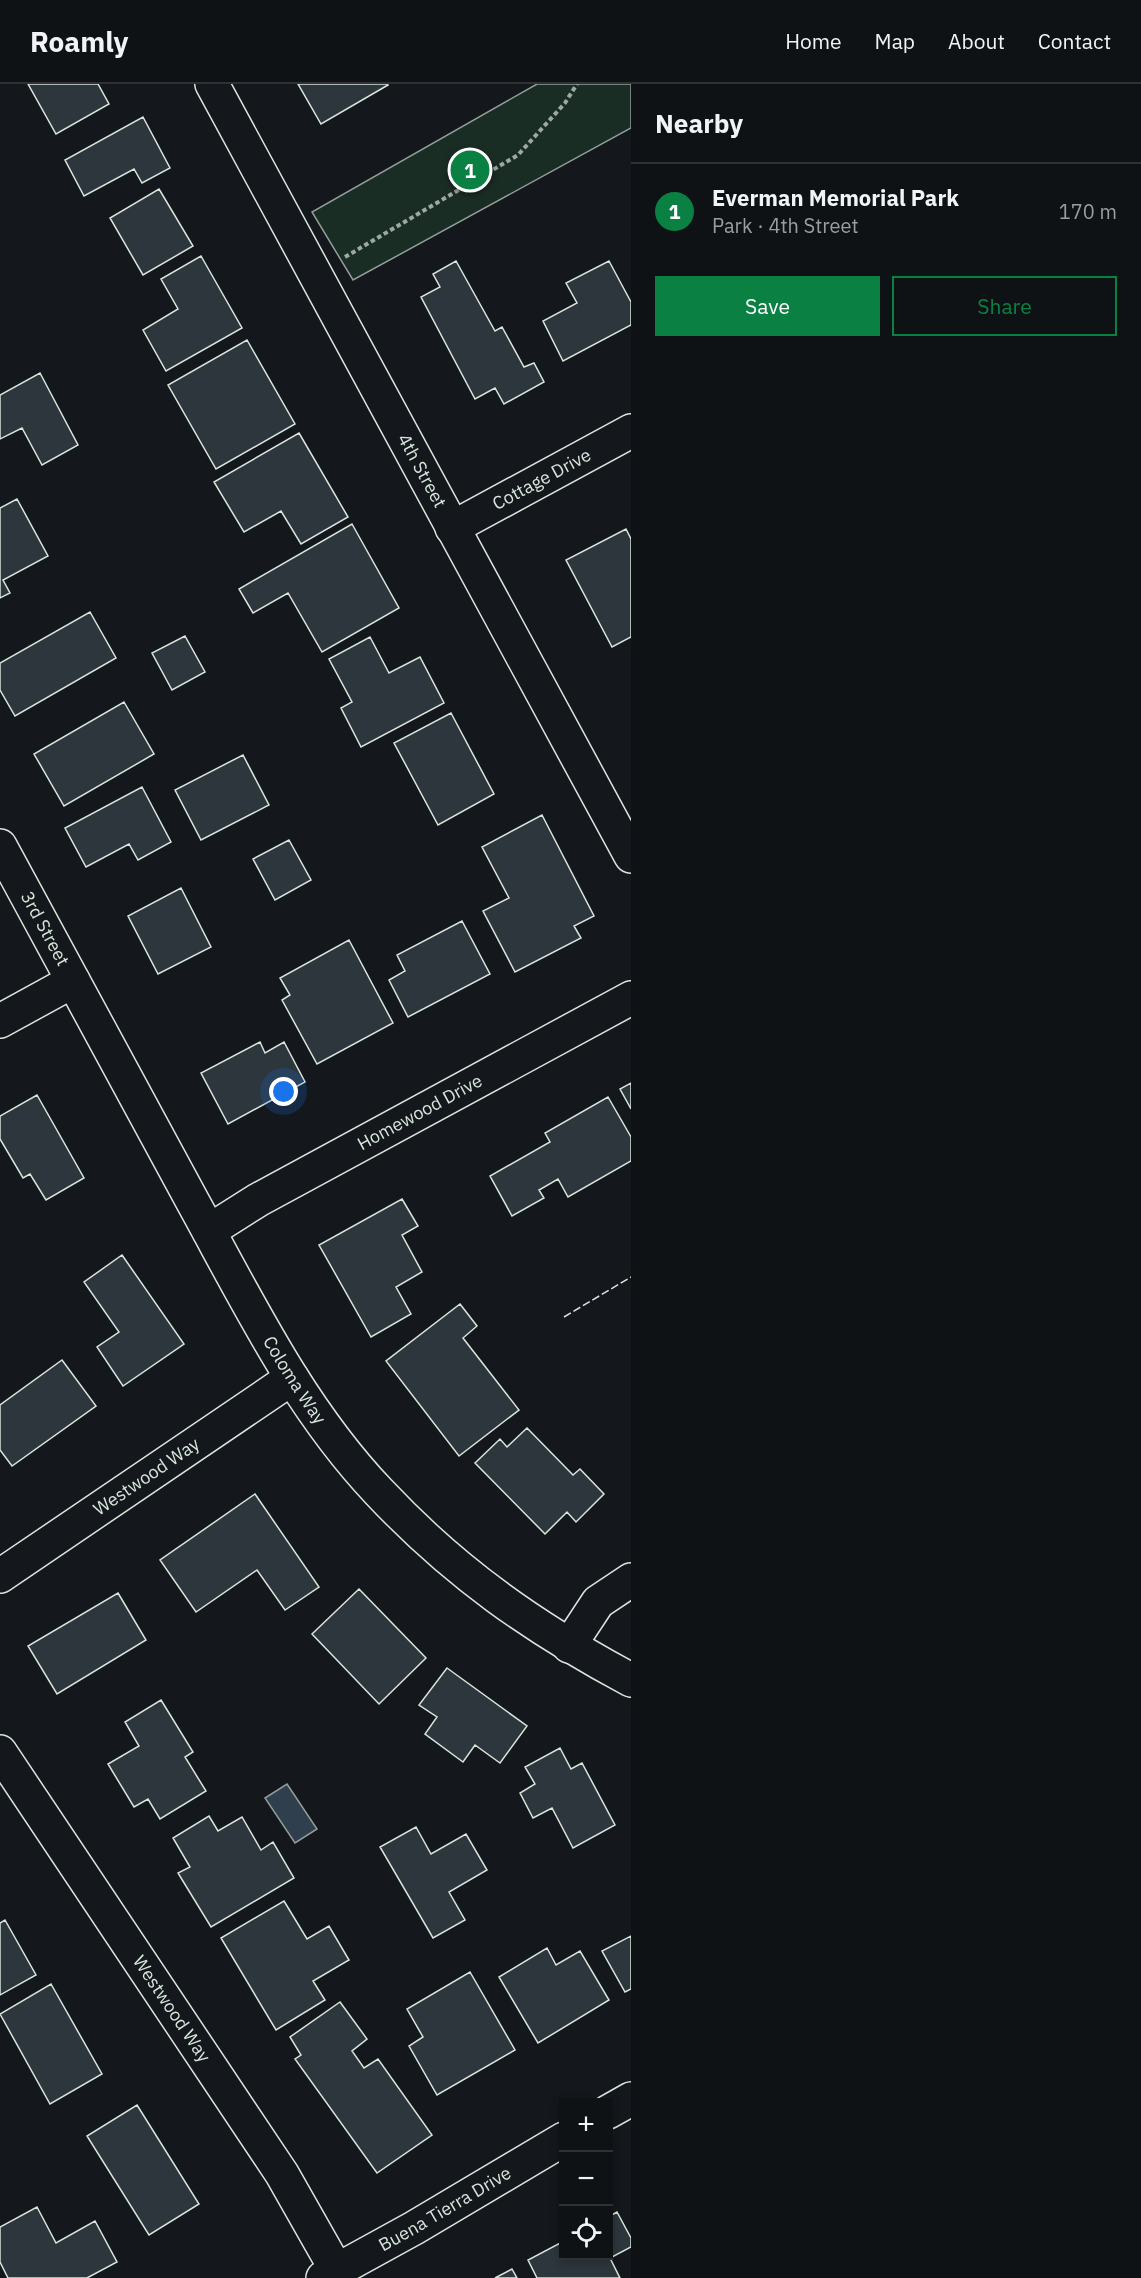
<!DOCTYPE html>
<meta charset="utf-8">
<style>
body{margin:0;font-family:"IBM Plex Sans",sans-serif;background:#181b1e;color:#f1f3f6}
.controls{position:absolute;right:18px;bottom:18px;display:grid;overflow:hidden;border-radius:0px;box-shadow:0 3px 9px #0003}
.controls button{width:54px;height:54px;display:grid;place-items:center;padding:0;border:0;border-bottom:2px solid #2f3234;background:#0f1215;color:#f1f3f6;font:30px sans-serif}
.you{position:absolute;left:284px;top:1008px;width:21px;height:21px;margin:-15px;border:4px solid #fff;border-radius:50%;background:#1a73e8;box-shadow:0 0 0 9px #1a73e833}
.badge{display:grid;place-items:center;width:39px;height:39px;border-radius:50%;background:#0b8043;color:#fff;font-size:20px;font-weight:700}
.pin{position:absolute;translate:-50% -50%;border:3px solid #fff;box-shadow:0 2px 6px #0006}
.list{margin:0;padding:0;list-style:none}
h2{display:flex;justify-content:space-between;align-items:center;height:78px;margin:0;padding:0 24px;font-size:26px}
h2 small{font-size:20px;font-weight:400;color:#9b9ea0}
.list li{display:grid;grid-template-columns:39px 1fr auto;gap:18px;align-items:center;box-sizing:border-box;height:96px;padding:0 24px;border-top:2px solid #2f3234}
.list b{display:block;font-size:22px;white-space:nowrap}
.list p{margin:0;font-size:20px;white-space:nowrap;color:#9b9ea0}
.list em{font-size:20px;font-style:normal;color:#9b9ea0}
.actions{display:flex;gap:12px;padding:18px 24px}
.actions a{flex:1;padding:14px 0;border:2px solid #0b8043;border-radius:0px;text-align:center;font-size:21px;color:#0b8043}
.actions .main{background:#0b8043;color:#fff}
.icon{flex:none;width:33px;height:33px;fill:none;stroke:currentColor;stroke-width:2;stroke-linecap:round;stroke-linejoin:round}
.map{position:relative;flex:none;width:631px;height:2194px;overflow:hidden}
header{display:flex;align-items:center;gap:36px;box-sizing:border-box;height:84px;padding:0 30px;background:#0f1215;border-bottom:2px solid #2f3234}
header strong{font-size:28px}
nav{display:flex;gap:33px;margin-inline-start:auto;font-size:21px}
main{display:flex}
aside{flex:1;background:#0f1215}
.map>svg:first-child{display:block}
</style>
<header>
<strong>Roamly</strong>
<nav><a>Home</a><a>Map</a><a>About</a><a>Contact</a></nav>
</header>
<main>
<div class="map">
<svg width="631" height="2194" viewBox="0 0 631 2194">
<rect width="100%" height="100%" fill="#14181c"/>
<!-- green -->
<path fill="#1a2d24" stroke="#939e99" stroke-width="1.5" d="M537,0H631V44L353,196L312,128Z"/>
<!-- water -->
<path fill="#2f3f4d" stroke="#939e99" stroke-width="1.5" d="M287,1700L317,1745L295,1759L265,1714Z"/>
<!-- building -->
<path fill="#2c363c" stroke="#d8e6dc" stroke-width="1.5" d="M28,0H98L109,20L56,50Z
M298,0H387L388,1L321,40Z
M143,33L170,84L142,99L134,85L84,112L65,76Z
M159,105L193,162L143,191L110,134Z
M201,172L242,244L166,287L143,246L178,225L161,195Z
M456,177L495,247L502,243L524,283L534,279L544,298L504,320L495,304L475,315L421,213L440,203L433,190Z
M609,177L631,218V241L563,277L543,237L577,219L566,199Z
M247,256L295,340L216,385L168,301Z
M40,289L78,361L42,381L22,344L0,355V311Z
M299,349L348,433L301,460L281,427L244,448L214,398Z
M17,415L48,472L3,496L10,509L0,514V424Z
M352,440L399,524L322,568L288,509L253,529L239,505Z
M626,445L631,455V553L612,563L566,476Z
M90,528L116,574L15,632L0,606V579Z
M185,552L205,588L172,606L152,569Z
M370,553L389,589L420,573L444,619L361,663L341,624L352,618L329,575Z
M124,618L154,670L64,722L34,670Z
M451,629L494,710L438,741L394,659Z
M243,671L269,721L201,756L175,706Z
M142,703L171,758L138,776L129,760L86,783L65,744Z
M542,731L594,832L574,842L581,854L515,888L483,827L509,814L482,763Z
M289,756L311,796L275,816L253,775Z
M181,804L211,863L158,890L128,832Z
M462,837L490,890L408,933L389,896L405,887L397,871Z
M349,856L393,939L317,980L282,916L290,911L280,894Z
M260,958L265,969L284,958L305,998L228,1040L201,989Z
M631,999V1025L620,1005Z
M37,1011L84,1094L46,1116L30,1090L23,1094L0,1055V1032Z
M608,1013L631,1053V1077L568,1113L558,1095L539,1106L544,1114L512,1132L490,1092L550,1058L545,1049Z
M402,1115L418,1142L402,1151L422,1188L396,1203L411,1230L371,1253L319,1161Z
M122,1171L184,1260L123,1302L97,1263L119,1248L84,1198Z
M460,1220L477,1242L463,1254L519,1326L459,1372L386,1277Z
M62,1276L96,1322L12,1382L0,1366V1321Z
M527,1344L573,1391L580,1385L604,1410L576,1438L567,1428L545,1450L475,1379L500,1355L507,1363Z
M255,1410L319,1503L285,1526L257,1486L196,1528L160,1476Z
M359,1505L426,1574L379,1620L312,1550Z
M118,1509L146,1556L57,1610L28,1562Z
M447,1584L527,1642L500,1679L475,1661L463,1678L425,1650L437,1633L419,1621Z
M161,1616L193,1668L185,1673L206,1707L160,1735L148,1715L134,1723L108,1680L139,1662L125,1638Z
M560,1664L571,1685L582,1679L615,1741L573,1764L552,1724L533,1734L520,1709L535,1700L525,1683Z
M209,1732L218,1747L242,1733L261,1766L273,1758L294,1794L211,1843L178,1789L190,1783L173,1754Z
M416,1743L431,1770L466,1750L487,1786L449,1808L465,1836L433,1854L380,1763Z
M284,1817L307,1855L329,1842L349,1876L313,1897L325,1916L276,1946L221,1854Z
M5,1836L36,1891L0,1911V1839Z
M631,1852V1905L625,1908L602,1867Z
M547,1864L556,1881L580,1867L609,1916L538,1959L499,1893Z
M470,1888L515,1966L437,2011L409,1962L423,1953L407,1925Z
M51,1900L102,1990L50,2020L0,1930Z
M340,1918L367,1955L352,1967L364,1984L378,1975L432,2051L377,2089L295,1975L301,1971L290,1953Z
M137,2021L199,2120L149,2151L87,2052Z
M37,2123L56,2159L95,2137L117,2178L87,2194H8L0,2178V2143Z
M617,2128L631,2154V2163L610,2174L620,2194H537L528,2176L564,2157V2172H608V2133Z
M512,2185L517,2194H495Z"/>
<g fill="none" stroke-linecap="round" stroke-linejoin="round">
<defs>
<g id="minor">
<path id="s1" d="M212,0L631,772"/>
<path id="s2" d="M452,444L631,347"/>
<path id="s3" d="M0,762C65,882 130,1001 194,1120C249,1220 300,1325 379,1408C455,1489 534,1544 631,1596"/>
<path d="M0,937L73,897"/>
<path id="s4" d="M209,1147L258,1116L631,914"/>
<path id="s5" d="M0,1492L292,1294"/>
<path d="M569,1562L598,1518L631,1496"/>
<path id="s6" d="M0,1668L282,2090L337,2187"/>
<path d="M608,2028L631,2015"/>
<path id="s7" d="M323,2194L414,2144L564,2055"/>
</g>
</defs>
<!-- minor casing -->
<use href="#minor" stroke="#d8e6dc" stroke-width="36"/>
<!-- path -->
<path stroke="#9da8a2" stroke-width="4" stroke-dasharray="4.5 3" stroke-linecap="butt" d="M345,173L518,71L565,19L577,0"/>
<!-- minor -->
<use href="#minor" stroke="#14181c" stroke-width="33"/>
<!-- fence -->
<path stroke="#d8e6dc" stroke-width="1.5" stroke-dasharray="8 3" stroke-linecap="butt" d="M564,1233L631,1193"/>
</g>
<g text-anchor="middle" stroke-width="4.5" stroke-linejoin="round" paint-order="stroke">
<!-- street labels -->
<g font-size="18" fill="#d8e6dc" stroke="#14181c">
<text dy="6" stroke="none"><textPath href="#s1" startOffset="440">4th Street</textPath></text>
<text dy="6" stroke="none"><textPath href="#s2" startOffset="102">Cottage Drive</textPath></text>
<text dy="6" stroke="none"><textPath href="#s3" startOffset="94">3rd Street</textPath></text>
<text dy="6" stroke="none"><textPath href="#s4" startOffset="242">Homewood Drive</textPath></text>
<text dy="6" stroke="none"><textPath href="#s3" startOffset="610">Coloma Way</textPath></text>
<text dy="6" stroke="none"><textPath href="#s5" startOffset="177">Westwood Way</textPath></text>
<text dy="6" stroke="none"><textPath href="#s6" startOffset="309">Westwood Way</textPath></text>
<text dy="6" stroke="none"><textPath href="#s7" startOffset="140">Buena Tierra Drive</textPath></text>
</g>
</g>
</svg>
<div class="controls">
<button>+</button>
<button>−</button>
<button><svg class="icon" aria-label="locate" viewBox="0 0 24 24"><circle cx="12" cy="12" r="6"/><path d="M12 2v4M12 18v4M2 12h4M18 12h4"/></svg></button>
</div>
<div class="you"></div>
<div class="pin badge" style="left:470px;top:86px">1</div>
</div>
<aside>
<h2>Nearby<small></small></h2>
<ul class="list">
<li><span class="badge">1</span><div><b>Everman Memorial Park</b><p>Park · 4th Street</p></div><em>170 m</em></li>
</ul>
<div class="actions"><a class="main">Save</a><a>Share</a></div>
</aside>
</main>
